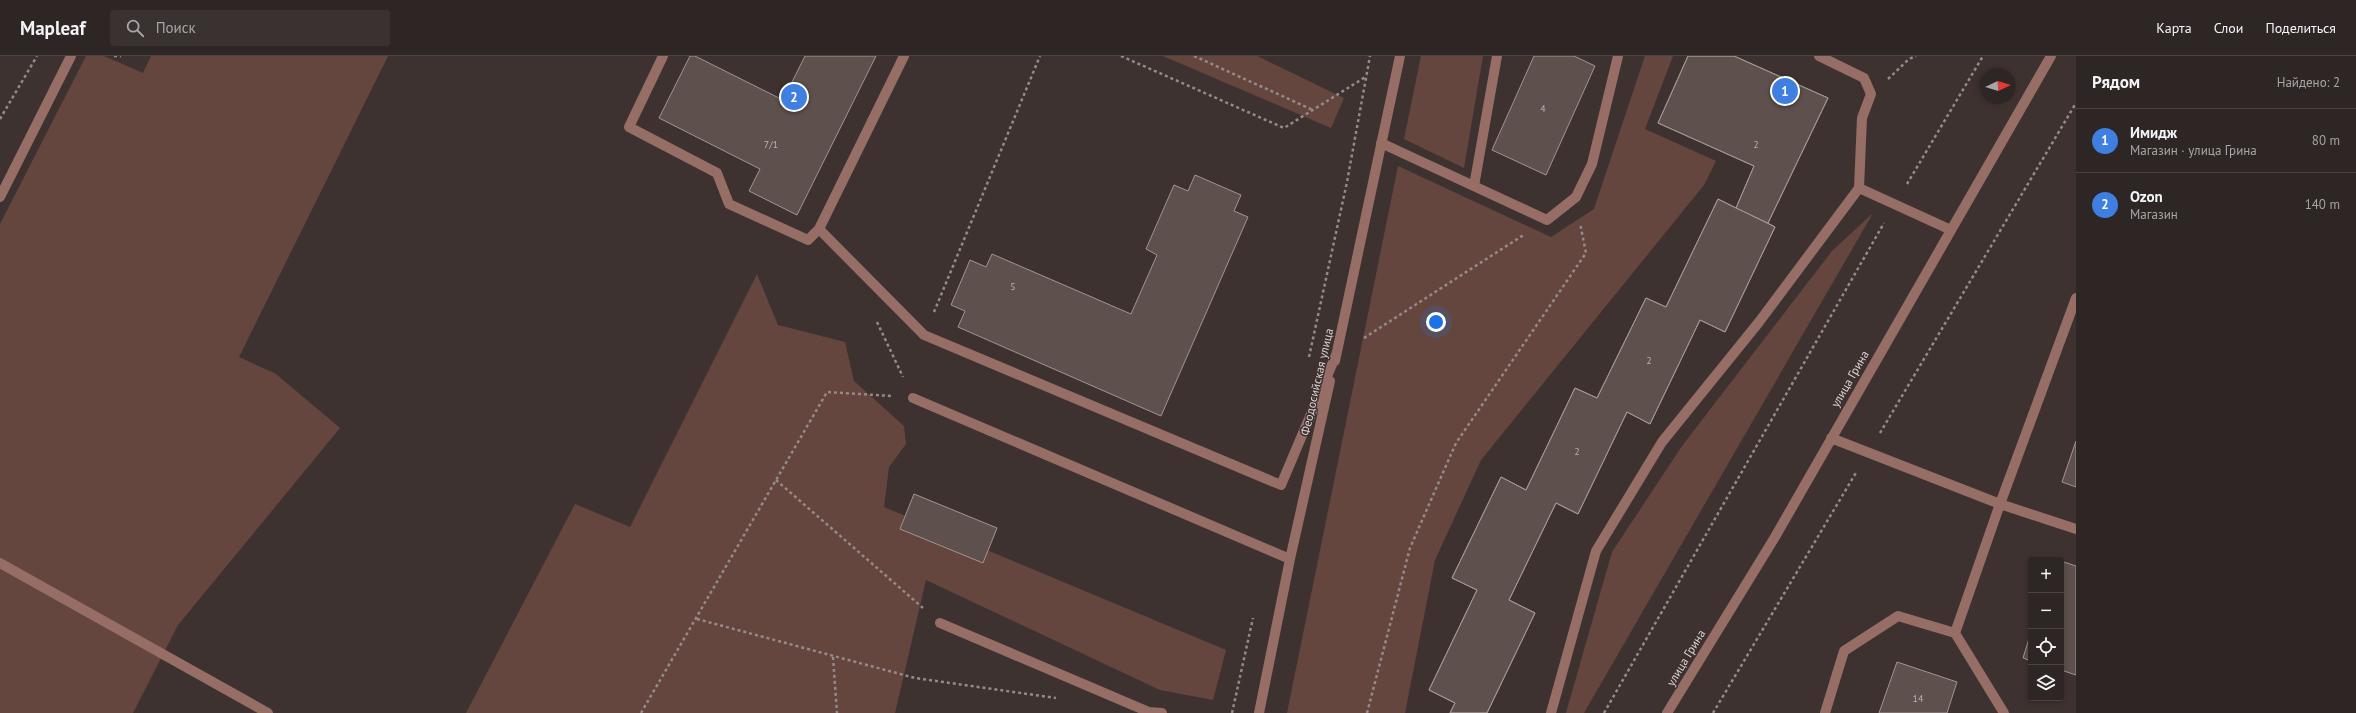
<!DOCTYPE html>
<html lang="ru">
<meta charset="utf-8">
<style>
body{margin:0;font-family:"PT Sans",sans-serif;background:#3a3231;color:#f1f3f6}
.controls{position:absolute;right:12px;bottom:12px;display:grid;overflow:hidden;border-radius:4px;box-shadow:0 2px 6px #0003}
.controls button{width:36px;height:36px;display:grid;place-items:center;padding:0;border:0;border-bottom:1px solid #494341;background:#2e2624;color:#f1f3f6;font:20px sans-serif}
.compass{position:absolute;left:1980px;top:12px;width:36px;height:36px;border-radius:50%;background:#2e2624;box-shadow:0 2px 6px #0003;rotate:86deg}
.you{position:absolute;left:1436px;top:266px;width:14px;height:14px;margin:-10px;border:3px solid #fff;border-radius:50%;background:#1a73e8;box-shadow:0 0 0 6px #1a73e833}
.badge{display:grid;place-items:center;width:26px;height:26px;border-radius:50%;background:#8c9099;color:#fff;font-size:13px;font-weight:700}
.pin{position:absolute;translate:-50% -50%;border:2px solid #fff;box-shadow:0 1px 4px #0006}
.list{margin:0;padding:0;list-style:none}
h2{display:flex;justify-content:space-between;align-items:center;height:52px;margin:0;padding:0 16px;font-size:17px}
h2 small{font-size:13px;font-weight:400;color:#a7a5a6}
.list li{display:grid;grid-template-columns:26px 1fr auto;gap:12px;align-items:center;box-sizing:border-box;height:64px;padding:0 16px;border-top:1px solid #494341}
.list b{display:block;font-size:15px;white-space:nowrap}
.list p{margin:0;font-size:13px;white-space:nowrap;color:#a7a5a6}
.list em{font-size:13px;font-style:normal;color:#a7a5a6}
.icon{flex:none;width:22px;height:22px;fill:none;stroke:currentColor;stroke-width:2;stroke-linecap:round;stroke-linejoin:round}
.map{position:relative;flex:none;width:2076px;height:657px;overflow:hidden}
header{display:flex;align-items:center;gap:24px;box-sizing:border-box;height:56px;padding:0 20px;background:#2e2624;border-bottom:1px solid #494341}
header strong{font-size:19px}
nav{display:flex;gap:22px;margin-inline-start:auto;font-size:14px}
.search{width:280px;height:36px;background:#3a3231;display:flex;align-items:center;gap:10px;box-sizing:border-box;padding:0 14px;border-radius:4px;color:#a7a5a6;font-size:15px}
main{display:flex}
aside{flex:1;background:#2e2624}
.map>svg:first-child{display:block}
</style>
<header>
<strong>Mapleaf</strong>
<div class="search"><svg class="icon" aria-label="search" viewBox="0 0 24 24"><circle cx="10" cy="10" r="6"/><path d="M15 15l6 6"/></svg>Поиск</div>
<nav><a>Карта</a><a>Слои</a><a>Поделиться</a></nav>
</header>
<main>
<div class="map">
<svg width="2076" height="657" viewBox="0 0 2076 657">
<rect width="100%" height="100%" fill="#3e3230"/>
<!-- green -->
<path fill="#65463f" d="M86,0H104L143,17L151,0H388L239,301L276,318L340,372L178,569L133,657H0V168Z
M1163,0H1257L1344,42L1331,72Z
M1421,0H1483L1464,112L1404,83Z
M1645,0H1673L1645,73L1716,105L1704,129L1481,404L1435,504L1405,657H1287L1398,110L1551,181L1594,153Z
M1873,157L1584,657H1566L1612,496L1682,390L1832,195Z
M757,218L778,269L845,286L854,325L904,370L906,388L889,411L884,451L1226,594L1213,644L1160,634L926,524L895,657H466L575,448L630,471Z"/>
<!-- building -->
<path fill="#5d504d" stroke="#a39491" d="M690,0H695L783,44L805,0H876L797,159L749,135L760,113L659,62Z
M1534,0H1574L1595,10L1546,119L1492,94Z
M1688,0H1734L1828,42L1768,167L1736,152L1754,110L1658,67Z
M1688,0H1734L1828,42L1768,167L1775,171L1725,276L1700,264L1650,368L1627,356L1578,458L1556,447L1509,544L1535,557L1487,657H1450L1455,647L1429,634L1477,534L1452,522L1501,421L1526,434L1575,332L1597,342L1646,242L1666,251L1718,143L1736,152L1754,110L1658,67Z
M1195,119L1241,139L1234,155L1248,161L1161,360L958,271L965,255L951,249L970,204L986,211L992,198L1131,258L1157,199L1146,193L1174,129L1188,135Z
M1718,143L1775,171L1725,276L1700,264L1650,368L1627,356L1578,458L1556,447L1509,544L1535,557L1487,657H1450L1455,647L1429,634L1477,534L1452,522L1501,421L1526,434L1575,332L1597,342L1646,242L1666,251Z
M2076,385V431L2062,426Z
M914,438L997,472L983,507L900,473Z
M2061,505L2076,510V619L2061,614Z
M2031,576V605L2023,602Z
M1897,606L1957,626L1947,657H1879Z"/>
<g fill="none" stroke-linecap="round" stroke-linejoin="round">
<!-- path -->
<path stroke="#948a89" stroke-width="2.5" stroke-dasharray="3 3" stroke-linecap="butt" d="M114,0H121
M1121,0L1284,72L1367,20
M1194,0L1313,54
M1888,23L1909,3L1916,0
M0,63L37,0
M1907,128L1983,0
M934,256L1040,0
M877,266L903,321
M1364,282L1525,178
M1309,301L1347,126L1370,0
M1880,377L2076,47
M776,424L923,552
M697,563L915,622L1056,642
M833,601L837,657
M641,657L827,336L891,340
M1232,657L1253,562
M1367,657L1410,492L1456,387L1586,197L1580,167
M1604,657L1884,167
M1713,657L1857,415"/>
<!-- minor -->
<path stroke="#966e65" stroke-width="10" d="M663,0L629,71L717,117L729,148L808,184L819,173L904,0
M1819,0L1864,22L1871,38L1862,62L1859,132
M1381,87L1547,164L1576,141L1592,108L1618,0
M1474,130L1497,0
M0,141L71,0
M819,173L924,279L1281,429L1336,299
M1335,305L1400,0
M913,342L1290,503
M1831,382L2000,448L2076,473
M0,507L268,657
M940,567L1149,656L1162,657
M1955,577L2000,448L2076,242
M1259,657L1290,503L1330,325
M1551,657L1596,495L1662,386L1759,266L1859,132L1951,174
M1667,657L1775,481L2051,0
M1825,657L1844,595L1898,560L1955,577L2004,657"/>
</g>
<g text-anchor="middle" stroke-width="3" stroke-linejoin="round" paint-order="stroke">
<!-- number labels -->
<g font-size="10" fill="#bcb2b1">
<text x="1543" y="56">4</text>
<text x="771" y="92">7/1</text>
<text x="1756" y="92">2</text>
<text x="1013" y="234">5</text>
<text x="1649" y="308">2</text>
<text x="1577" y="399">2</text>
<text x="1918" y="646">14</text>
</g>
<!-- street labels -->
<g font-size="12" fill="#dbd3d2" stroke="#3e3230">
<text transform="translate(1850 323) rotate(-60)" y="4">улица Грина</text>
<text transform="translate(1317 326) rotate(-77)" y="4">Феодосийская улица</text>
<text transform="translate(1686 602) rotate(-59)" y="4">улица Грина</text>
</g>
</g>
</svg>
<div class="controls">
<button>+</button>
<button>−</button>
<button><svg class="icon" aria-label="locate" viewBox="0 0 24 24"><circle cx="12" cy="12" r="6"/><path d="M12 2v4M12 18v4M2 12h4M18 12h4"/></svg></button>
<button><svg class="icon" aria-label="layers" viewBox="0 0 24 24"><path d="M12 4l9 5-9 5-9-5zM3 14l9 5 9-5"/></svg></button>
</div>
<svg class="compass" viewBox="-18 -18 36 36"><path d="M0-13l5 13h-10z" fill="#e53935"/><path d="M0 13l5-13h-10z" fill="#a7a5a6"/></svg>
<div class="you"></div>
<div class="pin badge" style="left:1785px;top:35px;background:#3f7fe0">1</div>
<div class="pin badge" style="left:794px;top:41px;background:#3f7fe0">2</div>
</div>
<aside>
<h2>Рядом<small>Найдено: 2</small></h2>
<ul class="list">
<li><span class="badge" style="background:#3f7fe0">1</span><div><b>Имидж</b><p>Магазин · улица Грина</p></div><em>80 m</em></li>
<li><span class="badge" style="background:#3f7fe0">2</span><div><b>Ozon</b><p>Магазин</p></div><em>140 m</em></li>
</ul>
</aside>
</main>
